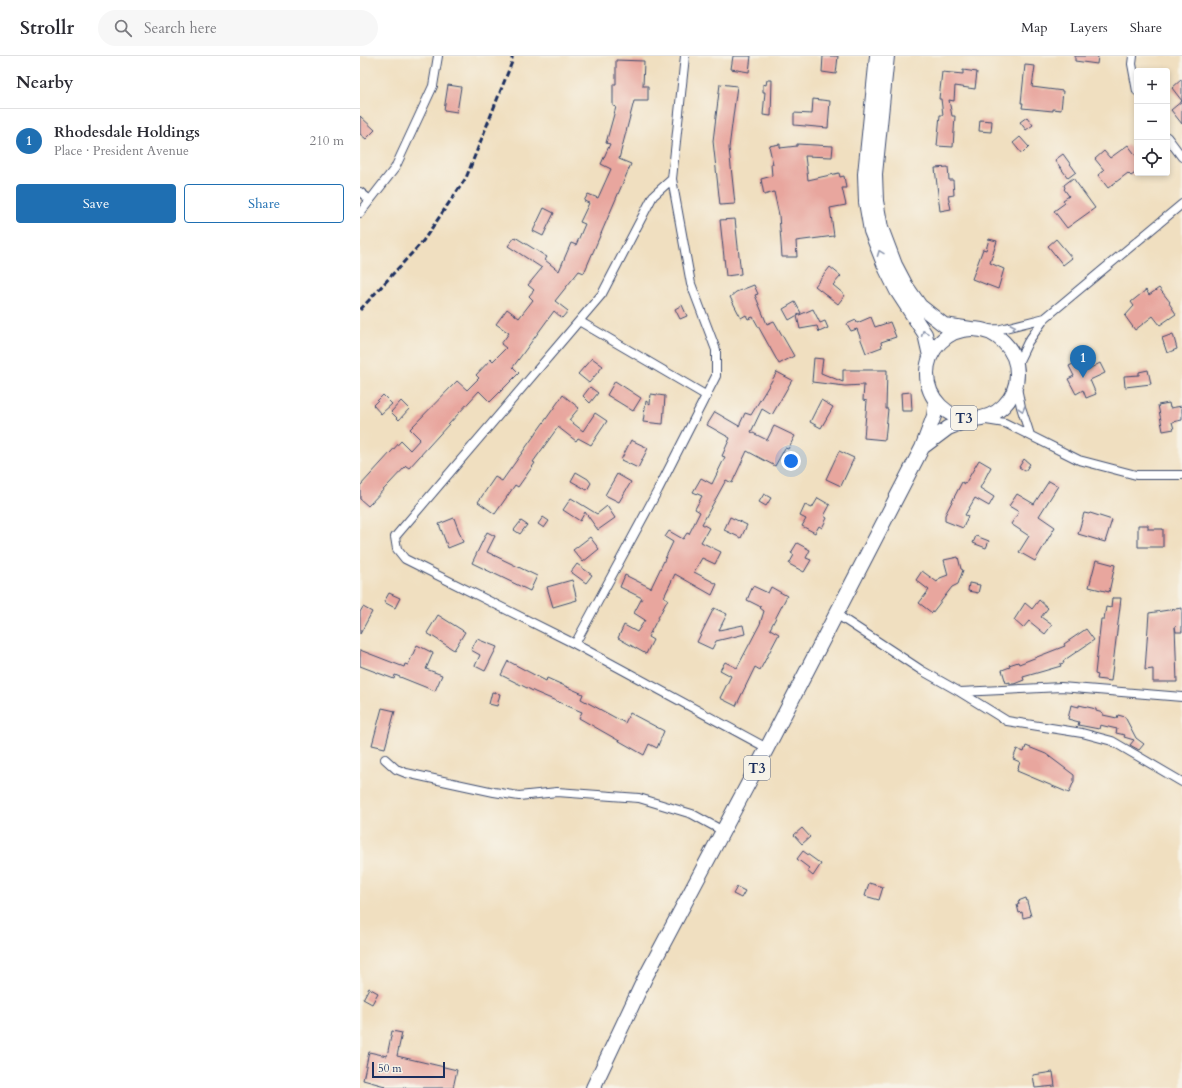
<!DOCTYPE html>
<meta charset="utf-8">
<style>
body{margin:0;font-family:Cardo,serif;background:#f7f7f7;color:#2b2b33}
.controls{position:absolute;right:12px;top:12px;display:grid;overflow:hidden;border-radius:4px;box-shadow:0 2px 6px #0003}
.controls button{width:36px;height:36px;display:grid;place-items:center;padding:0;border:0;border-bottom:1px solid #e1e1e2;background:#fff;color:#2b2b33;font:20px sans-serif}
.scale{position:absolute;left:12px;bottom:10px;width:73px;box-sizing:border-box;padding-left:4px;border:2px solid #1b2f5e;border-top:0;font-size:11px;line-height:14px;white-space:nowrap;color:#1b2f5e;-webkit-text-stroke:3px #f7f3e8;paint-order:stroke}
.you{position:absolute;left:431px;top:405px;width:14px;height:14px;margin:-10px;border:3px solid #fff;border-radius:50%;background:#1a73e8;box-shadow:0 0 0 6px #1a73e833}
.badge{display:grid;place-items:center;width:26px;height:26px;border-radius:50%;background:#1f6fb2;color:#fff;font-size:13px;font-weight:700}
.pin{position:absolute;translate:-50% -33px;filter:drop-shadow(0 1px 2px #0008)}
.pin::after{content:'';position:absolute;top:21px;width:14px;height:12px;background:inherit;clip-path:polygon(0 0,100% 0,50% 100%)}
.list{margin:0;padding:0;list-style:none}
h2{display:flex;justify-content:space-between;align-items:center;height:52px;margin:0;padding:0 16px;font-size:17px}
h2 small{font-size:13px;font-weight:400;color:#7c7c81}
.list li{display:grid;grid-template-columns:26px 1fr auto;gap:12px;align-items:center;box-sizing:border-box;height:64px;padding:0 16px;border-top:1px solid #e1e1e2}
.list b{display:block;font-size:15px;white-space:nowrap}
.list p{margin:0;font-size:13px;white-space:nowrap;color:#7c7c81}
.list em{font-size:13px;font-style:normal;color:#7c7c81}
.actions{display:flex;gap:8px;padding:12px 16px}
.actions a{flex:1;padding:9px 0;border:1px solid #1f6fb2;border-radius:4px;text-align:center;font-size:14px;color:#1f6fb2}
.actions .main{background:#1f6fb2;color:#fff}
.icon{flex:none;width:22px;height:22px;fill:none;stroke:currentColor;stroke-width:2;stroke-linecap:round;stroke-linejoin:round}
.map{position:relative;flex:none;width:822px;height:1032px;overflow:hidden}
header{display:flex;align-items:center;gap:24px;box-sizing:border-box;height:56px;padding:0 20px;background:#fff;border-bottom:1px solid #e1e1e2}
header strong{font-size:19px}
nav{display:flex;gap:22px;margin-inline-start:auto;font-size:14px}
.search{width:280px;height:36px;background:#f7f7f7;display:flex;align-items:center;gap:10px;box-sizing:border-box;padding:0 14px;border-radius:22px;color:#7c7c81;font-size:15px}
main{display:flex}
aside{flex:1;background:#fff}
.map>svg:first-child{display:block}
</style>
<header>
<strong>Strollr</strong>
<div class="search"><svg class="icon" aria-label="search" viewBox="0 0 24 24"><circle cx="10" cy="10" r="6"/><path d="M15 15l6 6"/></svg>Search here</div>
<nav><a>Map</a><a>Layers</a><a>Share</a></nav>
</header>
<main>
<aside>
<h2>Nearby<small></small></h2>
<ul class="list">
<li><span class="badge">1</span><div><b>Rhodesdale Holdings</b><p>Place · President Avenue</p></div><em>210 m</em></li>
</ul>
<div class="actions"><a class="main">Save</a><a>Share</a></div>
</aside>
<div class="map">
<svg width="822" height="1032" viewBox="0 0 822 1032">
<rect width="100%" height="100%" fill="#f7f3e8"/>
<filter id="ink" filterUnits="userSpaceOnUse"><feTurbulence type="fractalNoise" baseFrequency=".025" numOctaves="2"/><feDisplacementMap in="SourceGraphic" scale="8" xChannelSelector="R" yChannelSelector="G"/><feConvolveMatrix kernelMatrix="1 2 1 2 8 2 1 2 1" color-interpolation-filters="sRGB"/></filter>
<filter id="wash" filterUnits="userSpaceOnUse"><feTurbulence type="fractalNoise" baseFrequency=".012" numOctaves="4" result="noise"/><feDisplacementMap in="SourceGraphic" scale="16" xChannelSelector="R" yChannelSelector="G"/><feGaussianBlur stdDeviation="0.9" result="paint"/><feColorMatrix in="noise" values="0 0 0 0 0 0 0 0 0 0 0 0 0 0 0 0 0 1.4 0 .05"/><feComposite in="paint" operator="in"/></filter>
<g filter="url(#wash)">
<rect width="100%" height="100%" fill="#f0dfc0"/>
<g id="blocks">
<!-- building -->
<path fill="#e8a69e" d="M373,0H391L389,16L371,13Z
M463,0H478L476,18L462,16Z
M715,0H738L737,8L715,5Z
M256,4L284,5L283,30H288V45H274L259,103L271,108L224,217L219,215L195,245L208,255L202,262L194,255L153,311L159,317L130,346L119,335L49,412L46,410L8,450L0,443V430L41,385L50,394L60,383L50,373L97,325L107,334L119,322L116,319L131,303L133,305L146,292L141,288L149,277L136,268L147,253L159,262L173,244L169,240L174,234L168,229L182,212L148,190L155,181L187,201L185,204L199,215L211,187L216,189L225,168L220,166L229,147L224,145L228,138L238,142L251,113L241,108L250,88L246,87L256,51L253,50V28H256Z
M665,9L675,10L672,31L703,35L701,54L693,53V55L662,52L663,47H661Z
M603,14L617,16L615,33L595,30L594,45L589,44L592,60H595L593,91L577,90L580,59H583L581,43H579L582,16L603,18Z
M822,23V45L812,32Z
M407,24H412L411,60L403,59L405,36H403V28L406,29Z
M360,28L377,30L369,92L375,148L360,149L353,85Z
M88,29L101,31L97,56L84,54Z
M453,43L470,45L468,72L434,69V57L452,58Z
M822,45V68L811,54Z
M0,60L15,74L6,83L0,78Z
M667,61L673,69L666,74L660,66Z
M620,64L632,65L631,76L619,75Z
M660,81L669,91L662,98L653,87Z
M420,88V92L437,90V88L473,90L472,101L445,100L448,124L479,117L480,121L484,120L486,132H482L486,149L470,152L474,180L436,185L437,201H422L419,159L414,136L404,139L401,123L412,120L411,108H413L409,90Z
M768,89L777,101V116L771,120L768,117L748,132L738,119L744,114L735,103L744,95L750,102Z
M703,98L716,116L708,122L695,104Z
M588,111L589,124H593L594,139L588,140L591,153L580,155L575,112Z
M713,122L735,152L707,172L694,155L705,147L703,144L709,140L704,133L705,132L704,129Z
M184,152L194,157L183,180L173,175Z
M375,163L381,218L366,220L360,164Z
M629,183L637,185L630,207L644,213L638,233L612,223L623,193L626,194Z
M696,183L712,202L703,209L688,190Z
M470,211L481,220L473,229L485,239L478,248L455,230Z
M394,229L398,238L395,239L407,268L414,265L434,300L419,308L393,261L388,263L386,259L381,262L370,241L376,236Z
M799,232L810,246L809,247L816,258L800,269L793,260L775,274L765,260L774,250L771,246L786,234L789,239Z
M435,246L441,257L429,264L423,253Z
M322,249L327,260L320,263L315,253Z
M453,253L460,267L465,265L468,272L459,276L457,270L440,273L437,260Z
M511,261L515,271L530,266L536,281L521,286L522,291L506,297L497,273L491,275L487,268L496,264L497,267Z
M813,278L817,293L807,297L802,282Z
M232,302L243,310L229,327L218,318Z
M454,302L463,303L461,317L483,326V314H527L526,353H528L525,384L504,382L507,345L503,344L504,329L485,330L452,326Z
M721,304L727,314L740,307L745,317L730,324L736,338L726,342L723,334L716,338L708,323L714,320L709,310Z
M788,314L791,328L765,331L764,320L779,319V316Z
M417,316L432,324L412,359L402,353L391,376L407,384L414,370L435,380L428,393L425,392L415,410L387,395L372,427L366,424L342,468L349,472L341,486L361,496L355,508L342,502L334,516L357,528L352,539L315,518L304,541L308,543L288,581L293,584L286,598L258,582L264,569L277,576L285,564L274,557L282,542L260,531L265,519L291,532L313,486L305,481L309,475L323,483L327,477L329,478L340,456L335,453L342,440L333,436L341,422L352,428L365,401L362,400L370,382L347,369L355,356L379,370L385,357L391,359Z
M255,325L281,342L273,355L247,339Z
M230,331L238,337L230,347L223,340Z
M551,336L552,355H542L541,337Z
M291,338L305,340L303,368L283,366L286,345L290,348Z
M23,339L32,348L21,358L13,349Z
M203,339L219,352L209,364L223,375L235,357L247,365L231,389L218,382L216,385L198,371L173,406L175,407L158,431L155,429L135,458L118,446L135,421L142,425Z
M461,344L473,351L461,372L450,366Z
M41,345L49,353L39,364L31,356Z
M809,347L810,352L822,350V364L812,366L814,373L803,375L798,349Z
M271,384L288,392L278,412L261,404Z
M479,395L494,402L481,430L466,423Z
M664,403L670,408L665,415L659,411Z
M619,404L631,411L620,432L634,441L629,450L615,442L605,459L608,460L603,472L585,465V459L602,426L605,428Z
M216,416L228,423L231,427L227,434L211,425Z
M257,418L271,426L259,446L245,439Z
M689,425L698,430L679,460L695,471L675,505L659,496L669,480L651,468L659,456L649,450L657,438L674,448Z
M404,438L411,442L406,450L399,446Z
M211,442L237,458L247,450L255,462L238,474L225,456L220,465L203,454Z
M458,442L470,449L464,460L467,462L462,472L459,470L455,477L442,470L446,463L440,460L445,449L452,452Z
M724,457L729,458L730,457L752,464L745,486L718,478Z
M183,461L189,465L184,472L178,468Z
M370,461L387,469L381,482L364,474Z
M94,462L103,486L88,492L79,468Z
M161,465L167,469L160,478L154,474Z
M778,469H788V473H803V491H778Z
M127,476L135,480L127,496L177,520L170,535L112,507Z
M616,480L629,485L626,492L613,487Z
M230,481L239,493L223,506L213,494Z
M437,487L450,494L446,502L451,504L444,516L429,508L434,499L431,497Z
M598,501L601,513L603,514L598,528L592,531L572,557L559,547L569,534L556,524L562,515L577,526L580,522L588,519L584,504Z
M736,504L755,509L749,536L729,531Z
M217,508L232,519L226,527L211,516Z
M212,524L217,544L193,551L187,531Z
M609,527L620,529L618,537L608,535Z
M393,530L408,537L411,531L427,540L410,573L419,578L400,614L395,611L376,650L360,642L371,620L360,614L365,606L377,612L400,568L404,555L400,552L401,551L387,544Z
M29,537L40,542L35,552L24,546Z
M752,542H761L751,625L737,623L738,619L735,618L741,563H744L746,551L751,552Z
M679,544L688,552L681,561L692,569L685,578L669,565L663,572L654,564L665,547L672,553Z
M3,551L12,556L0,578V556Z
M354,552L367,558L359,574L383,569L385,578L356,585L352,593L337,586Z
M822,552V576H816L815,570L817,626H793V613L785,614L789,557Z
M78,559L105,576L94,594L67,577Z
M726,573L734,584L703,605L704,607L700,608L701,610L663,621L664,624L654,628H650V626L646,627L642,614L650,611L649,609L658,606L659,608L705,590L704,588Z
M117,583L137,591L125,615L115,610L120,599L111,594Z
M57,589L73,597L66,613L82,619L75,635L35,619L34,623L0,610V594L44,611L45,608L48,609Z
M148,605L186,625L187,622L223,638L221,643L265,667L270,657L304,675L297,692L289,688L284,699L219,662L222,656L175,636L141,619Z
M132,636L140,638L137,650L129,648Z
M711,649L719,651V649L736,653V655L743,657V659L757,662L758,659L765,661L776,682L784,688L779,694L770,689L774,684L764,681L765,679L756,677L757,673L740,669L739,673L718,669L719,666L708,663Z
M22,652L35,655L25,692L12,689Z
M666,690L686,698L714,719V725L709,737L657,715L660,706L653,703L657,693L664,696Z
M442,772L450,781L442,788L434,779Z
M443,795L461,808L453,820L447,815L449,812L437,803Z
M509,827L523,831L519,844L505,840Z
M377,831L385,835L381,842L373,838Z
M666,842L671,860L663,862L662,856L659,857L657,849L659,848L658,845Z
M9,932L18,937L12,948L3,943Z
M32,975L42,977L37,1000L97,1014L93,1032H24L25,1030L3,1024L9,996L27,1000Z
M693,1016L695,1030L675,1032L673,1019Z"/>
</g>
</g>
<g filter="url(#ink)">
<use href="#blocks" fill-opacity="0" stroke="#3b496d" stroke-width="1"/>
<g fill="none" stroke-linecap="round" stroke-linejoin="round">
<defs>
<path id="minor" d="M325,0L312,123L293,140L242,238L35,481L37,493L45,503L215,588L407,692
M773,0L772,8L777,35
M807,81L822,101
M0,136L10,144
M0,157L35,112L73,30L78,0
M219,265L347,340
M619,274L641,273L685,262
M656,311L668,286L685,262L822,148
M656,327L661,351L670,379
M620,363L645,367L719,404L776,419H822
M476,558L561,614L600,636L701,631L822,641
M215,588L298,434L356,320V294L331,228L312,123
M600,636L647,665L722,677L752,685L822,726
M25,703L36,713L46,717L134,736L159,740L197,736L279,742L332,758L363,775"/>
<path id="trunk" d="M517,0L505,118L506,146L511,175L526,213L537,235L565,278L570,300
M527,0L515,118L516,145L521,172L535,209L546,230L560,250L584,269L611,273
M567 318a45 45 0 1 1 90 0a45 45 0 1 1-90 0Z
M564,390L588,372L610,363
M233,1032L285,922L407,692L562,392L574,360L576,346"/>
</defs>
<!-- minor casing -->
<use href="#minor" stroke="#3b496d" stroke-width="10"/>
<!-- trunk casing -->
<use href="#trunk" stroke="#3b496d" stroke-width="16"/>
<!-- minor -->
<use href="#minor" stroke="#fff" stroke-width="8"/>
<!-- trunk -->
<use href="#trunk" stroke="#fff" stroke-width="14"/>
<!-- rail -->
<path stroke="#1b2f5e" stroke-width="3" stroke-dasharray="6 3" stroke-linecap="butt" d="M0,254L63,185L106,122L152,6V0"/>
</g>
<!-- one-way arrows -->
<defs><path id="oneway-chevron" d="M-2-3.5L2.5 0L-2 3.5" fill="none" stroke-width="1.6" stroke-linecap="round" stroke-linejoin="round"/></defs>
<g stroke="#8d97ae">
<use href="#oneway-chevron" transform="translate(520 197) rotate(-111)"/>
<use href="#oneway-chevron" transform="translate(653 271) rotate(-11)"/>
<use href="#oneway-chevron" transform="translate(564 277) rotate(-114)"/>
<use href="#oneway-chevron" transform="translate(662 353) rotate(74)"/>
</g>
</g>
<g text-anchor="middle" stroke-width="3.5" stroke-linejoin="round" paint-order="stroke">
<!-- shield labels -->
<g fill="#f7f3e8" stroke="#5d6a87" stroke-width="1">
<rect x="591" y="350" width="26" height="24" rx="3"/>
<rect x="384" y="700" width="26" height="24" rx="3"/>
</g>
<g font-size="14" font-weight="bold" fill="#1b2f5e">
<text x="604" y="367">T3</text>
<text x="397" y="717">T3</text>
</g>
</g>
</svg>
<div class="controls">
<button>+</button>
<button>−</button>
<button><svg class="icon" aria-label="locate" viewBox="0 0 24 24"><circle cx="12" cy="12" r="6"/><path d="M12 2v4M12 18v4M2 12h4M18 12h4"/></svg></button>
</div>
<div class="scale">50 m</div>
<div class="you"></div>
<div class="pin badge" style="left:723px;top:322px">1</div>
</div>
</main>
